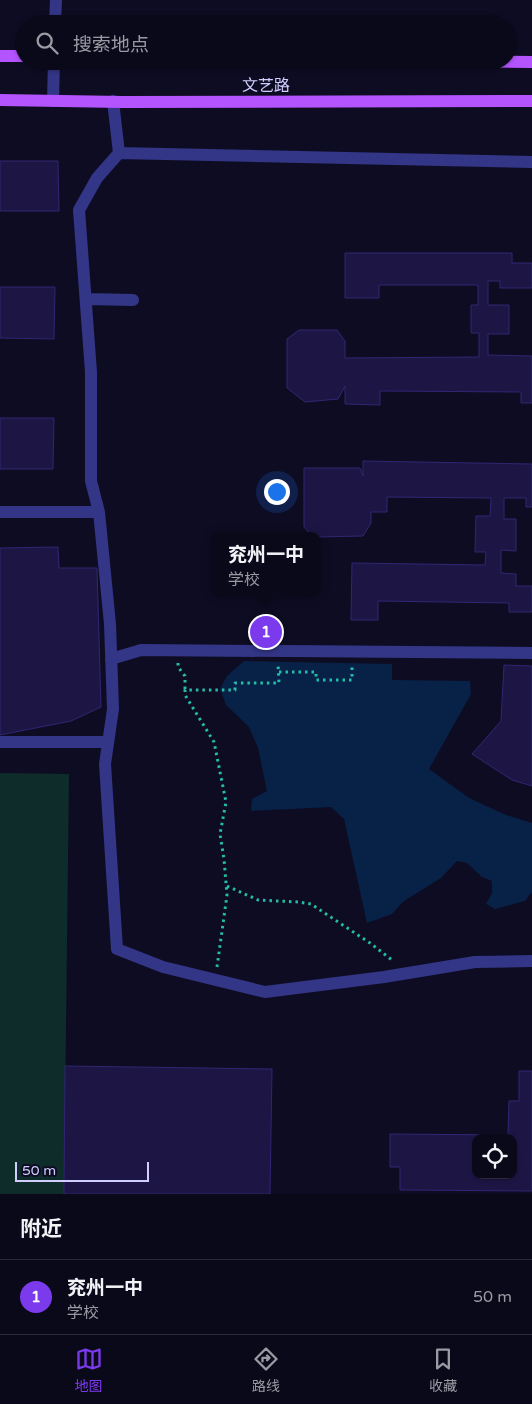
<!DOCTYPE html>
<html lang="zh">
<meta charset="utf-8">
<style>
body{margin:0;font-family:"Varela Round","Noto Sans SC",sans-serif;background:#181727;color:#f1f3f6}
.controls{position:absolute;right:15px;bottom:15px;display:grid;overflow:hidden;border-radius:10px;box-shadow:0 1px 4px #0004}
.controls button{width:45px;height:45px;display:grid;place-items:center;padding:0;border:0;border-bottom:1px solid #2a2a39;background:#0a091a;color:#f1f3f6;font:25px sans-serif}
.scale{position:absolute;left:15px;bottom:12px;width:134px;box-sizing:border-box;padding-left:5px;border:2px solid #d0cdff;border-top:0;font-size:14px;line-height:18px;white-space:nowrap;color:#d0cdff;-webkit-text-stroke:4px #0e0c23;paint-order:stroke}
.you{position:absolute;left:276px;top:491px;width:18px;height:18px;margin:-12px;border:4px solid #fff;border-radius:50%;background:#1a73e8;box-shadow:0 0 0 8px #1a73e833}
.badge{display:grid;place-items:center;width:32px;height:32px;border-radius:50%;background:#7c3aed;color:#fff;font-size:16px;font-weight:700}
.pin{position:absolute;translate:-50% -50%;border:2px solid #fff;box-shadow:0 1px 5px #0006}
.popup{position:absolute;left:211px;top:532px;width:110px;height:65px;box-sizing:border-box;display:grid;place-content:center;border-radius:10px;background:#0a091a;filter:drop-shadow(0 1px 4px #0005);font-size:16px;white-space:nowrap;color:#999aa2}
.popup b{font-size:19px;color:#f1f3f6}
.popup::after{content:'';position:absolute;left:50%;top:100%;margin-left:-10px;border:10px solid transparent;border-top-color:#0a091a}
.list{margin:0;padding:0;list-style:none}
h2{display:flex;justify-content:space-between;align-items:center;height:65px;margin:0;padding:0 20px;font-size:21px}
h2 small{font-size:16px;font-weight:400;color:#999aa2}
.list li{display:grid;grid-template-columns:32px 1fr auto;gap:15px;align-items:center;box-sizing:border-box;height:75px;padding:0 20px;border-top:1px solid #2a2a39}
.list b{display:block;font-size:19px;white-space:nowrap}
.list p{margin:0;font-size:16px;white-space:nowrap;color:#999aa2}
.list em{font-size:16px;font-style:normal;color:#999aa2}
.icon{flex:none;width:28px;height:28px;fill:none;stroke:currentColor;stroke-width:2;stroke-linecap:round;stroke-linejoin:round}
.map{position:relative;flex:none;width:532px;height:1194px;overflow:hidden}
.search{position:absolute;background:#0a091a;box-shadow:0 1px 4px #0004;left:15px;right:15px;top:15px;height:55px;display:flex;align-items:center;gap:12px;box-sizing:border-box;padding:0 18px;border-radius:28px;color:#999aa2;font-size:19px}
.sheet{height:140px;background:#0a091a}
nav{display:flex;justify-content:space-around;align-items:center;box-sizing:border-box;height:70px;border-top:1px solid #2a2a39;background:#0a091a;font-size:14px;color:#999aa2}
nav a{display:grid;justify-items:center;gap:2px}
nav .on{color:#7c3aed}
.map>svg:first-child{display:block}
</style>
<div class="map">
<svg width="532" height="1194" viewBox="0 0 532 1194">
<rect width="100%" height="100%" fill="#0e0c23"/>
<!-- green -->
<path fill="#0e2d2a" d="M0,773L69,774L64,1194H0Z"/>
<!-- water -->
<path fill="#072246" d="M244,661L392,664V680L470,681L471,694L429,769L469,798L506,815L532,823V893L530,894L525,901L495,909L486,904L492,893V881L482,877L467,863L457,861L441,878L404,901L392,914L367,923L344,819L331,807L251,811L252,799L267,791L258,748L249,727L226,705L220,689L227,676Z"/>
<!-- building -->
<path fill="#1d1645" stroke="#302673" fill-rule="evenodd" d="M0,161H58L59,211H0Z
M345,253H512V263H532V288H500V281H488V305H509V334H488V355L532,356V403H521V392L380,391V405L345,404V386L338,399L305,402L287,388V339L299,330H337L345,341V358L479,357V333H471V305H478V285H379V298H345Z
M0,287H55L54,339L0,338Z
M0,418H54L53,469H0Z
M363,461L532,464V507H526V498H504V519H516V551L501,550V573L516,574V586H532V612H509V603L378,601V620H351L352,563L485,565L486,552H475L476,516H490L491,498L387,497V512H371V523L363,536L317,537V536H312L304,527V468H360L363,476Z
M58,547L59,568H97L101,707L71,721L0,735V548Z
M504,665L532,666V786L512,780L472,754L501,721Z
M65,1066L272,1069L270,1194H64Z
M519,1071H532V1191L400,1190V1167H390V1134L508,1135L509,1101H519ZM476,1138H513V1175H476Z"/>
<g fill="none" stroke-linecap="round" stroke-linejoin="round">
<!-- path -->
<path stroke="#24bca9" stroke-width="3" stroke-dasharray="2.5 4" stroke-linecap="butt" d="M178,663V667L185,676V690
M279,672H316V680H352V664
M227,886L258,900L298,902L311,904L370,943L392,960
M217,967L227,895L224,859L220,834L226,802L214,742L185,695V690H235V683H279L278,664"/>
<!-- minor -->
<path stroke="#333586" stroke-width="12" d="M55,24L56,0
M53,101L54,61
M113,101L119,153
M532,162L119,153L97,178L79,210L91,372V481L99,512L110,624L113,709L105,764L117,949L163,967L265,992L384,977L475,962L532,961
M86,299L133,300
M0,512H99
M111,659L141,650L532,653
M0,742H108"/>
<!-- major -->
<path stroke="#b454ff" stroke-width="12" d="M0,56H24
M446,61L532,62
M0,100L122,102L532,101"/>
</g>
<g text-anchor="middle" stroke-width="5" stroke-linejoin="round" paint-order="stroke">
<!-- street labels -->
<g font-size="16" fill="#d0cdff" stroke="#0e0c23">
<text x="266" y="91">文艺路</text>
</g>
</g>
</svg>
<div class="controls">
<button><svg class="icon" aria-label="locate" viewBox="0 0 24 24"><circle cx="12" cy="12" r="6"/><path d="M12 2v4M12 18v4M2 12h4M18 12h4"/></svg></button>
</div>
<div class="scale">50 m</div>
<div class="you"></div>
<div class="pin badge" style="left:266px;top:632px">1</div>
<div class="popup"><b>兖州一中</b>学校</div>
<div class="search"><svg class="icon" aria-label="search" viewBox="0 0 24 24"><circle cx="10" cy="10" r="6"/><path d="M15 15l6 6"/></svg>搜索地点</div>
</div>
<section class="sheet">
<h2>附近<small></small></h2>
<ul class="list">
<li><span class="badge">1</span><div><b>兖州一中</b><p>学校</p></div><em>50 m</em></li>
</ul>
</section>
<nav>
<a class="on"><svg class="icon" aria-label="map" viewBox="0 0 24 24"><path d="M3 6l6-2 6 2 6-2v14l-6 2-6-2-6 2zM9 4v14M15 6v14"/></svg>地图</a>
<a><svg class="icon" aria-label="directions" viewBox="0 0 24 24"><path d="M12 3l9 9-9 9-9-9zM9 14v-3h6M13 9l2 2-2 2"/></svg>路线</a>
<a><svg class="icon" aria-label="saved" viewBox="0 0 24 24"><path d="M7 4h10v16l-5-4-5 4z"/></svg>收藏</a>
</nav>
